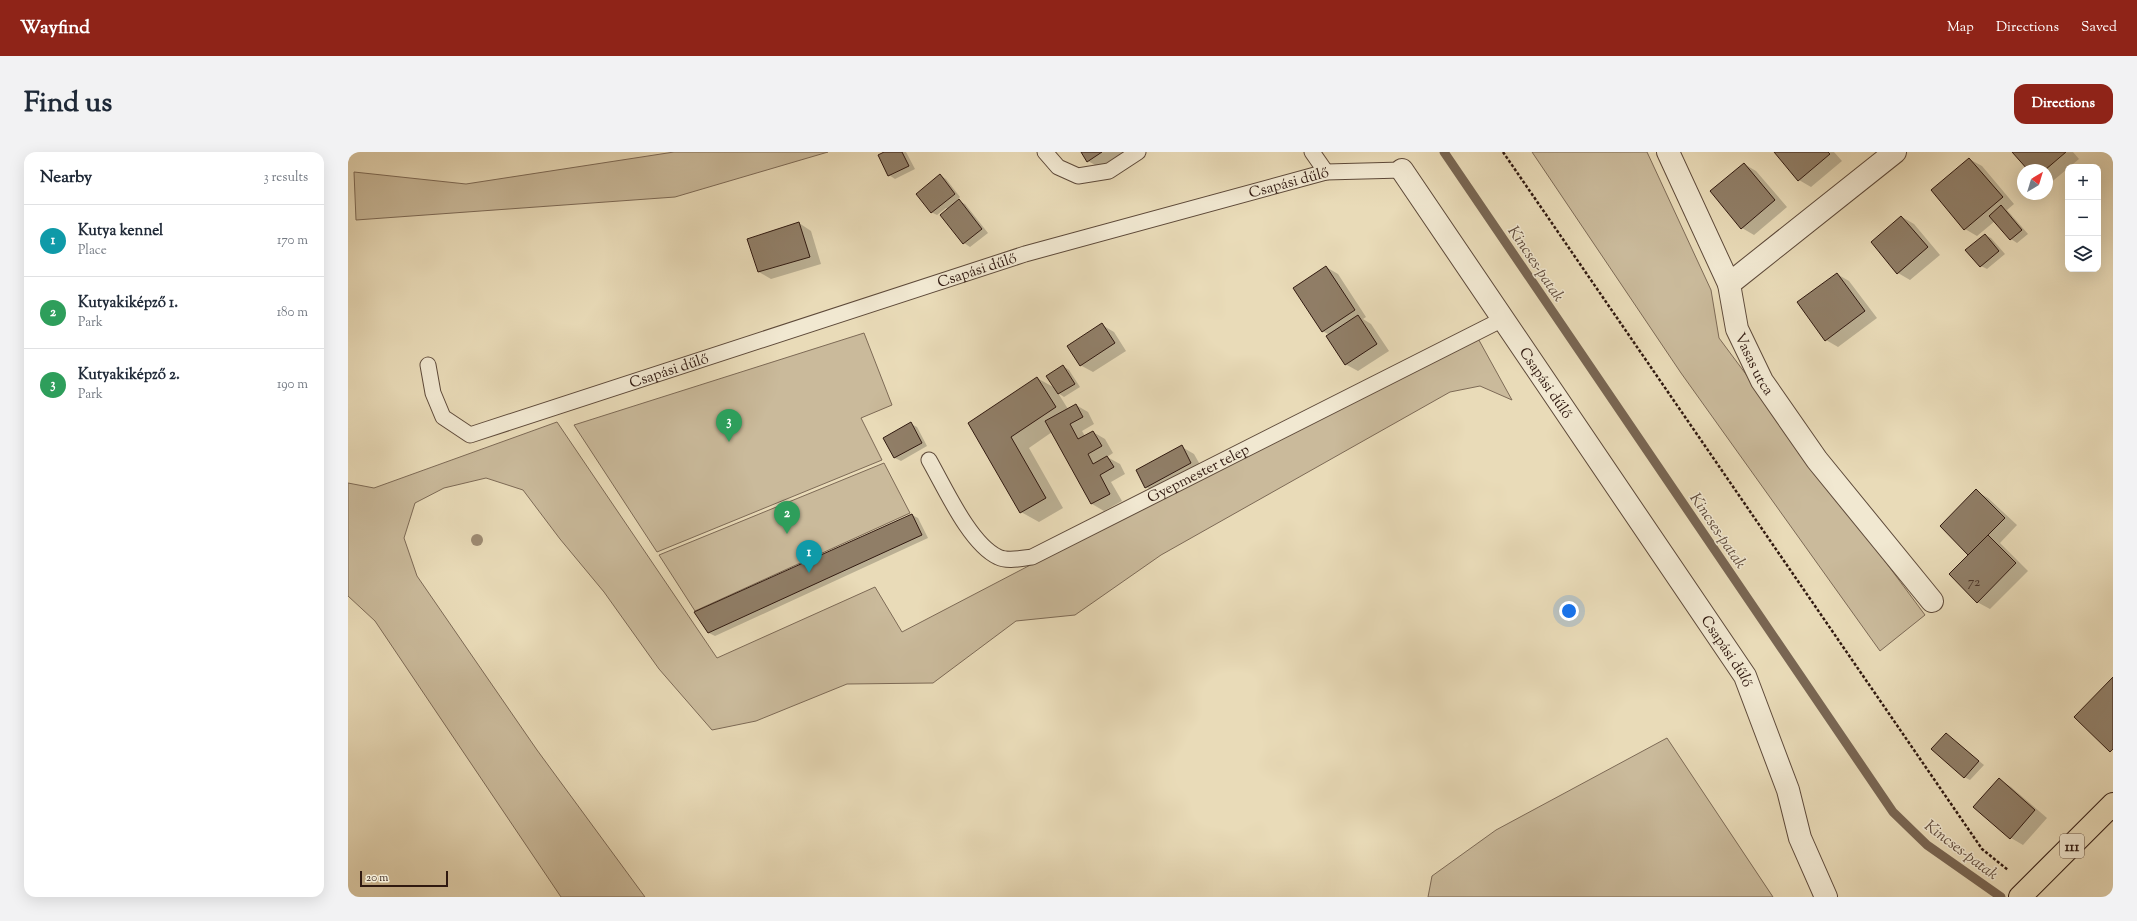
<!DOCTYPE html>
<meta charset="utf-8">
<style>
body{margin:0;font-family:"Sorts Mill Goudy",serif;background:#f2f2f3;color:#1f2937}
.controls{position:absolute;right:12px;top:12px;display:grid;overflow:hidden;border-radius:8px;box-shadow:0 4px 16px #0002}
.controls button{width:36px;height:36px;display:grid;place-items:center;padding:0;border:0;border-bottom:1px solid #e0e1e3;background:#fff;color:#1f2937;font:20px sans-serif}
.compass{position:absolute;left:1669px;top:12px;width:36px;height:36px;border-radius:50%;background:#fff;box-shadow:0 4px 16px #0002;rotate:38deg}
.scale{position:absolute;left:12px;bottom:10px;width:88px;box-sizing:border-box;padding-left:4px;border:2px solid #301910;border-top:0;font-size:11px;line-height:14px;white-space:nowrap;color:#301910;-webkit-text-stroke:3px #f1e8d1;paint-order:stroke}
.you{position:absolute;left:1221px;top:459px;width:14px;height:14px;margin:-10px;border:3px solid #fff;border-radius:50%;background:#1a73e8;box-shadow:0 0 0 6px #1a73e833}
.badge{display:grid;place-items:center;width:26px;height:26px;border-radius:50%;background:#8f2418;color:#fff;font-size:13px;font-weight:700}
.pin{position:absolute;translate:-50% -33px;filter:drop-shadow(0 1px 2px #0008)}
.pin::after{content:'';position:absolute;top:21px;width:14px;height:12px;background:inherit;clip-path:polygon(0 0,100% 0,50% 100%)}
.list{margin:0;padding:0;list-style:none}
h2{display:flex;justify-content:space-between;align-items:center;height:52px;margin:0;padding:0 16px;font-size:17px}
h2 small{font-size:13px;font-weight:400;color:#747a83}
.list li{display:grid;grid-template-columns:26px 1fr auto;gap:12px;align-items:center;box-sizing:border-box;height:72px;padding:0 16px;border-top:1px solid #e0e1e3}
.list b{display:block;font-size:15px;white-space:nowrap}
.list p{margin:0;font-size:13px;white-space:nowrap;color:#747a83}
.list em{font-size:13px;font-style:normal;color:#747a83}
.icon{flex:none;width:22px;height:22px;fill:none;stroke:currentColor;stroke-width:2;stroke-linecap:round;stroke-linejoin:round}
.map{position:relative;flex:none;width:1765px;height:745px;overflow:hidden;border-radius:12px}
header{display:flex;align-items:center;gap:24px;box-sizing:border-box;height:56px;padding:0 20px;background:#8f2418;color:#fff}
header strong{font-size:19px}
nav{display:flex;gap:22px;margin-inline-start:auto;font-size:14px}
.intro{display:flex;align-items:center;justify-content:space-between;box-sizing:border-box;height:96px;padding:0 24px}
h1{margin:0;font-size:28px}
.button{padding:10px 18px;border-radius:12px;background:#8f2418;color:#fff;font-size:14px;font-weight:700}
main{display:flex;gap:24px;padding:0 24px}
aside{flex:1;background:#fff;border-radius:12px;box-shadow:0 4px 16px #0002}
.map>svg:first-child{display:block}
</style>
<header>
<strong>Wayfind</strong>
<nav><a>Map</a><a>Directions</a><a>Saved</a></nav>
</header>
<div class="intro"><h1>Find us</h1><a class="button">Directions</a></div>
<main>
<aside>
<h2>Nearby<small>3 results</small></h2>
<ul class="list">
<li><span class="badge" style="background:#0f9aa8">1</span><div><b>Kutya kennel</b><p>Place</p></div><em>170 m</em></li>
<li><span class="badge" style="background:#2e9e5b">2</span><div><b>Kutyakiképző 1.</b><p>Park</p></div><em>180 m</em></li>
<li><span class="badge" style="background:#2e9e5b">3</span><div><b>Kutyakiképző 2.</b><p>Park</p></div><em>190 m</em></li>
</ul>
</aside>
<div class="map">
<svg width="1765" height="745" viewBox="0 0 1765 745">
<rect width="100%" height="100%" fill="#e9dbb8"/>
<filter id="stains"><feTurbulence type="fractalNoise" baseFrequency=".005" numOctaves="4"/><feColorMatrix values="0 0 0 0 .2 0 0 0 0 .09 0 0 0 0 .02 0 0 0 .5 -.17"/></filter>
<radialGradient id="worn" r=".72"><stop offset=".6" stop-color="#630" stop-opacity="0"/><stop offset="1" stop-color="#630" stop-opacity=".3"/></radialGradient>
<!-- green -->
<path fill="#caba9b" stroke="#7d6a56" d="M326,0H480L327,45L8,68L6,20L118,32Z
M1184,0H1299L1363,138L1371,186L1577,463L1532,499L1333,221Z
M516,181L544,253L513,266L534,308L309,400L226,273Z
M1127,181L1164,248L1132,234L1102,240L813,403L727,463L668,469L585,531L499,532L408,569L364,578L311,517L256,440L212,387L175,338L138,326L96,336L67,351L56,386L69,424L189,598L297,745H213L27,469L0,444V331L26,336L209,270L369,506L527,435L554,480Z
M536,311L562,361L347,459L311,403Z
M1319,586L1425,745H1080L1084,724L1148,678Z"/>
<!-- shadow -->
<path fill="#0003" d="M539,0H558L567,17L547,27L541,23Z
M734,0H788L758,19L740,9Z
M1427,0H1486L1494,9L1463,35L1451,28Z
M1665,0H1725L1731,7L1700,33L1699,18H1681Z
M1621,7L1634,14L1666,52L1659,58L1680,82L1669,91L1663,87L1647,69L1629,84L1617,77Z
M1396,12L1408,19L1439,55L1406,83L1394,76L1363,39Z
M592,23L598,27L612,45L609,48L617,52L640,81L622,95L616,91L594,63L600,58L598,56L589,63L583,60Z
M1554,65L1566,72L1592,103L1562,128L1550,121Z
M451,71L463,79L473,112L423,127L411,120Z
M1637,83L1643,86L1657,102L1639,117L1633,114Z
M978,115L990,122L1018,165L1015,167L1023,172L1041,199L1010,219L997,212L982,183L974,179Z
M1489,122L1501,129L1529,166L1490,195L1478,188Z
M754,173L766,180L778,199L745,220L732,213Z
M715,214L721,218L732,235L716,245L710,241L720,257L728,253L740,260L746,272L734,279L737,284L745,280L757,287L765,301L759,305L772,312L777,322L763,330L774,349L756,359L744,352L704,280L681,296L715,356L691,370L673,360L621,271L689,226L707,236Z
M563,272L569,275L579,294L553,309L547,306Z
M834,295L846,302L855,318L810,342L798,335Z
M1628,339L1640,346L1669,373L1652,391L1680,419L1642,457L1629,450L1622,403Z
M564,363L570,366L580,386L367,484L361,481L348,460Z
M1598,582L1636,613L1622,628L1616,625Z
M1651,627L1663,635L1699,666L1675,693L1663,686Z"/>
<g fill="none" stroke-linecap="round" stroke-linejoin="round">
<!-- stream -->
<path stroke="#796653" stroke-width="9" d="M1096,0L1545,660L1579,693L1653,745"/>
</g>
<!-- building -->
<path fill="#907e67" stroke="#301910" d="M536,0H554L561,14L540,24L530,3Z
M733,0H754L739,10Z
M1426,0H1480L1482,2L1450,29Z
M1664,0H1718L1697,18H1680Z
M1621,6L1655,45L1616,78L1583,38Z
M1396,11L1427,48L1393,77L1362,39Z
M592,22L607,42L583,61L568,42Z
M611,47L634,77L615,92L592,63Z
M1653,53L1674,78L1662,88L1641,64Z
M1553,64L1580,95L1549,122L1523,90Z
M451,70L462,105L410,120L399,87Z
M1637,82L1651,99L1632,115L1617,98Z
M978,114L1007,158L974,180L945,136Z
M1489,121L1517,159L1477,189L1449,150Z
M1010,163L1029,192L997,213L978,184Z
M754,171L767,191L732,214L719,194Z
M715,213L727,232L710,242L698,224Z
M689,225L708,255L663,285L698,346L672,361L620,271Z
M728,252L735,265L722,272L730,287L745,279L754,294L740,302L745,312L759,304L766,315L752,323L762,342L743,352L697,269Z
M563,270L574,291L546,306L535,286Z
M834,293L843,311L797,336L788,318Z
M1628,337L1657,366L1620,403L1592,374Z
M564,362L574,383L360,481L346,460Z
M1640,383L1668,411L1629,451L1601,422Z
M1765,525V597L1762,600L1726,565Z
M1598,581L1631,609L1616,626L1583,597Z
M1651,626L1687,658L1662,687L1625,655Z"/>
<g fill="none" stroke-linecap="round" stroke-linejoin="round">
<defs>
<g id="service">
<path d="M697,0L710,15L730,24L761,19L790,0"/>
<path d="M964,0L978,20"/>
<path id="s1" d="M80,213L85,241L95,265L122,283L677,102L978,20L1054,18"/>
<path id="s2" d="M581,308C597,336 622,392 650,405C660,410 674,406 684,405L1155,167"/>
</g>
<g id="minor">
<path id="s3" d="M1320,0L1381,132L1389,177L1414,229L1469,308L1584,449"/>
<path id="s4" d="M1054,18L1397,524L1440,638L1452,686L1478,745"/>
<path d="M1381,132L1547,0"/>
</g>
<path id="primary" d="M1672,745L1765,652"/>
</defs>
<!-- service casing -->
<use href="#service" stroke="#5e4a3a" stroke-width="17"/>
<!-- minor casing -->
<use href="#minor" stroke="#5e4a3a" stroke-width="24"/>
<!-- primary casing -->
<use href="#primary" stroke="#301910" stroke-width="24"/>
<!-- path -->
<path stroke="#301910" stroke-width="2.5" stroke-dasharray="3 2" stroke-linecap="butt" d="M1155,0L1634,697L1660,718"/>
<!-- service -->
<use href="#service" stroke="#f1e8d1" stroke-width="15"/>
<!-- minor -->
<use href="#minor" stroke="#f1e8d1" stroke-width="22"/>
<!-- primary -->
<use href="#primary" stroke="#e9dbb8" stroke-width="22"/>
</g>
<!-- trees -->
<circle fill="#9d8b73" cx="129" cy="388" r="6"/>
<g text-anchor="middle" stroke-width="3" stroke-linejoin="round" paint-order="stroke">
<!-- number labels -->
<g font-size="13" fill="#483226">
<text x="1626" y="434">72</text>
</g>
<!-- shield labels -->
<rect fill="#f1e8d1" stroke="#6a574a" stroke-width="1" x="1712" y="682" width="24" height="24" rx="3"/>
<g font-size="14" font-weight="bold" fill="#301910">
<text x="1724" y="699">111</text>
</g>
<!-- street labels -->
<g font-size="15" fill="#301910" stroke="#f1e8d1">
<text dy="5" stroke="none"><textPath href="#s1" startOffset="944">Csapási dűlő</textPath></text>
<text dy="5" stroke="none"><textPath href="#s1" startOffset="620">Csapási dűlő</textPath></text>
<text dy="5" stroke="none"><textPath href="#s3" startOffset="230">Vasas utca</textPath></text>
<text dy="5" stroke="none"><textPath href="#s1" startOffset="296">Csapási dűlő</textPath></text>
<text dy="5" stroke="none"><textPath href="#s4" startOffset="257">Csapási dűlő</textPath></text>
<text dy="5" stroke="none"><textPath href="#s2" startOffset="341">Gyepmester telep</textPath></text>
<text dy="5" stroke="none"><textPath href="#s4" startOffset="581">Csapási dűlő</textPath></text>
</g>
<!-- water labels -->
<g font-size="16" font-style="italic" fill="#614c3c" stroke="#f1e8d1">
<text transform="translate(1189 111) rotate(56)" y="6">Kincses-patak</text>
<text transform="translate(1371 378) rotate(56)" y="6">Kincses-patak</text>
<text transform="translate(1614 697) rotate(37)" y="6">Kincses-patak</text>
</g>
</g>
<rect width="100%" height="100%" filter="url(#stains)"/>
<rect width="100%" height="100%" fill="url(#worn)"/>
</svg>
<div class="controls">
<button>+</button>
<button>−</button>
<button><svg class="icon" aria-label="layers" viewBox="0 0 24 24"><path d="M12 4l9 5-9 5-9-5zM3 14l9 5 9-5"/></svg></button>
</div>
<svg class="compass" viewBox="-18 -18 36 36"><path d="M0-13l5 13h-10z" fill="#e53935"/><path d="M0 13l5-13h-10z" fill="#747a83"/></svg>
<div class="scale">20 m</div>
<div class="you"></div>
<div class="pin badge" style="left:461px;top:421px;background:#0f9aa8">1</div>
<div class="pin badge" style="left:439px;top:382px;background:#2e9e5b">2</div>
<div class="pin badge" style="left:381px;top:290px;background:#2e9e5b">3</div>
</div>
</main>
